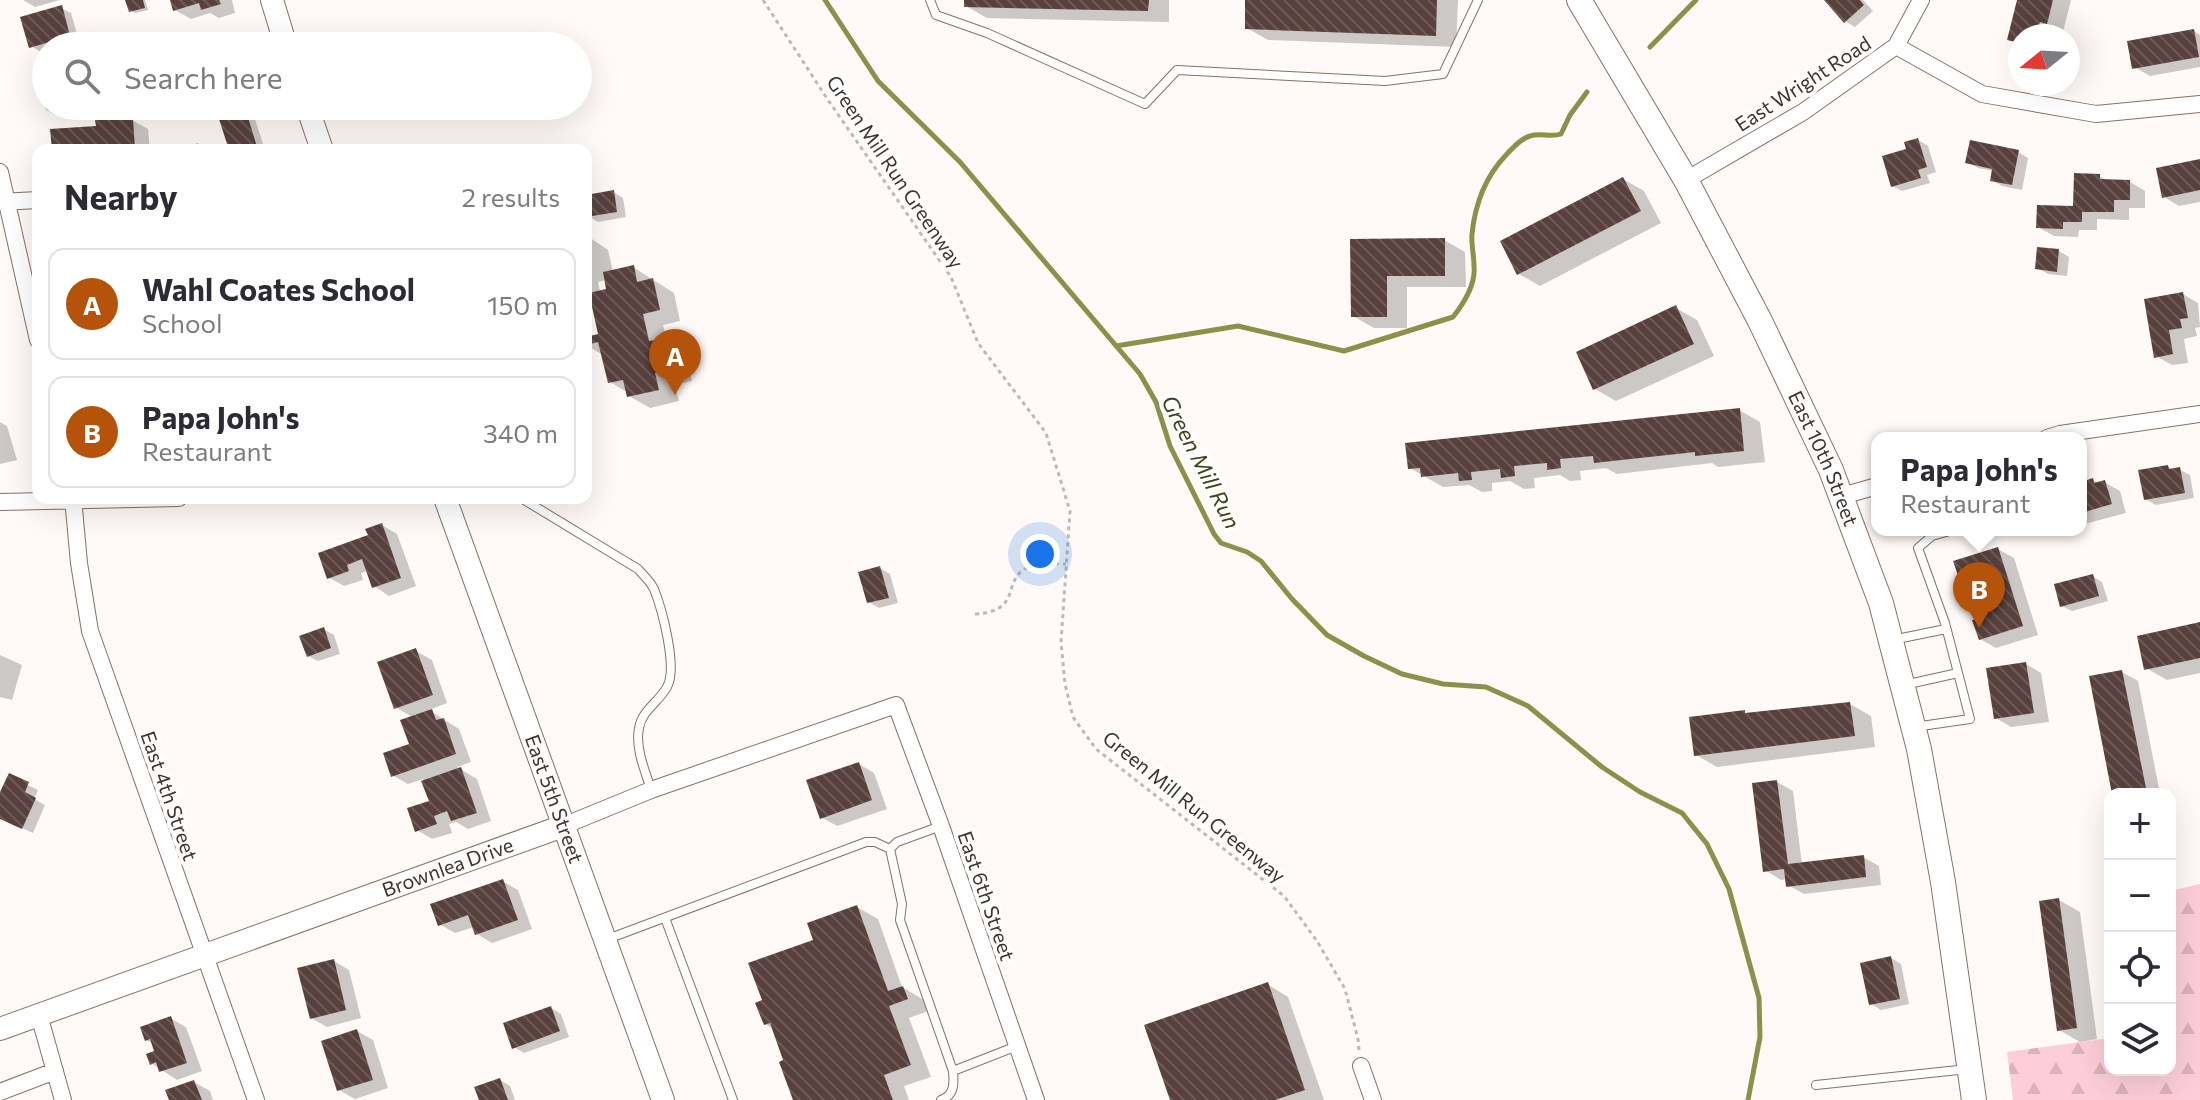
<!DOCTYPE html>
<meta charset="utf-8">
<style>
body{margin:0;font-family:Commissioner,sans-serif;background:#f2f2f3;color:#2b2b33}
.controls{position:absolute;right:24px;bottom:24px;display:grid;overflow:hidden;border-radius:16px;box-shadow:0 8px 32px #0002}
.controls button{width:72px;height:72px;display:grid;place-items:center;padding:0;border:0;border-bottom:2px solid #e1e1e2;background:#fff;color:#2b2b33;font:40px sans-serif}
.compass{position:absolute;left:2008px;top:24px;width:72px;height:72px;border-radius:50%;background:#fff;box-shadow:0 8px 32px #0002;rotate:252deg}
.you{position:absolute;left:1040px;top:554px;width:28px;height:28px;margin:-20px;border:6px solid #fff;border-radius:50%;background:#1a73e8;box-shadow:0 0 0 12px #1a73e833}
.badge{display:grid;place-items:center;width:52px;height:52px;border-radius:50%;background:#b45309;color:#fff;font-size:26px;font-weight:700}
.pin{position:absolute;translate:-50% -66px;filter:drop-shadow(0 2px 4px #0008)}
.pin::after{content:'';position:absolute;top:42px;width:28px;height:24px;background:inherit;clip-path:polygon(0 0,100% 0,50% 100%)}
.popup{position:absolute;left:1871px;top:432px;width:216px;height:104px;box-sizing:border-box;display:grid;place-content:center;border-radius:16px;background:#fff;filter:drop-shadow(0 2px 6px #0005);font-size:26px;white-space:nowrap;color:#7c7c81}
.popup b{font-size:30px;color:#2b2b33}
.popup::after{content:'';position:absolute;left:50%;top:100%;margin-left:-16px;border:16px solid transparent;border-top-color:#fff}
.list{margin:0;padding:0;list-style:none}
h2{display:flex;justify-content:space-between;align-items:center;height:104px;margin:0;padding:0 32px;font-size:34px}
h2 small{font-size:26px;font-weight:400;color:#7c7c81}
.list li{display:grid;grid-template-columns:52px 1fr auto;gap:24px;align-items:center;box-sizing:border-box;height:112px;margin:0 16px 16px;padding:0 16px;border:2px solid #e1e1e2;border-radius:16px}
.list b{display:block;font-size:30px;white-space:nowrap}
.list p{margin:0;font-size:26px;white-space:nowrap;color:#7c7c81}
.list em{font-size:26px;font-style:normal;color:#7c7c81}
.icon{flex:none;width:44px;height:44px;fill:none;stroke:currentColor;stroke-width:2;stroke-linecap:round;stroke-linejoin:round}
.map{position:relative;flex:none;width:2200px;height:1100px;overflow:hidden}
.search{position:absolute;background:#fff;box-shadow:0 8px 32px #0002;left:32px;top:32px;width:560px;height:88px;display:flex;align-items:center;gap:20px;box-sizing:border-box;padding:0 28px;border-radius:44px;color:#7c7c81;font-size:30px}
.panel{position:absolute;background:#fff;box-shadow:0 8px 32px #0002;left:32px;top:144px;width:560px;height:360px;border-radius:16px}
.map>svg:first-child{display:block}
</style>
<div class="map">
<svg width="2200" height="1100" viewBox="0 0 2200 1100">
<defs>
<pattern id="forest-firs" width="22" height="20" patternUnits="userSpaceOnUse" patternTransform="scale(2)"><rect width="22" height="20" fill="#fdceda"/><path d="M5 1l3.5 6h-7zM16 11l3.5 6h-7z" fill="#dab2bb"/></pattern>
<pattern id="building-back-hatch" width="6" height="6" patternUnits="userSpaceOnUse" patternTransform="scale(2)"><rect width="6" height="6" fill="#58413d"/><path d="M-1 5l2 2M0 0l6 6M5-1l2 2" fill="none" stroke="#6e5b57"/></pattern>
</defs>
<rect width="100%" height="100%" fill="#fffaf7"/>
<!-- forest -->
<path fill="url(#forest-firs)" d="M2200,884V1100H2013L2007,1052L2110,1038V1070H2170V891Z"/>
<!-- shadow -->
<path fill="#0003" fill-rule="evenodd" d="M23,0H60L35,7Z
M127,0H145L148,10L135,13L131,11Z
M172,0H232L235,13L219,18L210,13L191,19L175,10Z
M966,0H1169V22L987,18L966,6Z
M1247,0H1458L1456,47L1268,40L1247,28Z
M1827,0H1863L1873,11L1855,27L1845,21Z
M2019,0H2071L2063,32L2055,30L2054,36H2020V45L2010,39Z
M61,8L71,13L79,41L62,46H46V51L41,52L31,46Z
M2194,31L2200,35V67L2150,76L2134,67Z
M46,88V106H83L84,108L56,115L46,110L40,89Z
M245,113L255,119L265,150H231Z
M132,120L148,129L150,150H54L98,128Z
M1918,140L1928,146L1936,172L1927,175L1930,183L1902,191L1892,186L1909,150Z
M198,143L208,150H177Z
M2018,152L2028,158L2022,190L2002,186L1992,180L1994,171L1978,168L1968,162Z
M2200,161V202L2179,206L2164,197Z
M2099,176L2108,181L2130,182L2145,191V208H2129V220L2097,219V230H2079L2078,237L2054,236L2038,227L2075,208Z
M1623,179L1644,191L1661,223L1540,286L1519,274Z
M613,192L623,198L626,217L598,222L588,216L586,197Z
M586,235L608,250L613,272L633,267L674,293L680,321L663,325L667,341L686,352L692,381L675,385L679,401L650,408L629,396L627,392L610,382L603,355L586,345V339L601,335L592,300L586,301ZM606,280L609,290L600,292L598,282Z
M1444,240L1465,252L1466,287H1407V328H1374L1353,316L1352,241Z
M2059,251L2069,257L2067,276L2048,274L2038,268Z
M2183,294L2198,303L2200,327L2195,328L2197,336L2184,339L2188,363L2172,365L2156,356Z
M1676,308L1697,320L1714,356L1616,401L1595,389Z
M1739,410L1760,422L1765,462L1718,467L1712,463L1617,474L1606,468L1580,471L1581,480L1570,481L1560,475L1534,478L1535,488L1524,489L1510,481L1492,483V491L1482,492L1469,485L1443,487L1410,468Z
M0,422L7,426L17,460L0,464Z
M2168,467L2174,471L2180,470L2190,475L2194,498L2156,505L2145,499Z
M2093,480L2098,483L2104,482L2120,491L2126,513L2081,525V484Z
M382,525L397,534L416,586L389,596L374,586L368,571L361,573L363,580L344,586L328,577Z
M1998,549L2014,558L2038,635L1996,648L1980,639L1979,620L1968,583L1962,579Z
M880,568L890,574L898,603L879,608L869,602Z
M2092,576L2102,582L2108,601L2072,611L2062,606Z
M2200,624V673L2167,680L2146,668Z
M323,629L334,635L340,654L318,661L308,656Z
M416,651L432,660L447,703L429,710L459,729L471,762L457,767L477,779L491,821L468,829L456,822L449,824L452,833L432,839L417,830L431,802L423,779L408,784L392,775L411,745L414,718L395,707Z
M0,655L22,665L12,700L0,697Z
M2026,664L2041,673L2049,722L2011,727L1996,718Z
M2122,672L2138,681L2160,794H2114Z
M1850,704L1871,716L1875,747L1717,767L1696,755L1744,712L1749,714Z
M859,764L874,773L887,809L837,826L821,817Z
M10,776L38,790L34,799L45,805L33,833L0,818V797Z
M1777,782L1793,791L1802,865L1863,857L1879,866L1881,885L1804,894L1788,885L1787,879L1781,880L1765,870Z
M502,881L518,890L532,929L492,943L477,934L474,927L455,933L439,924Z
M2059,900L2080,912L2097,1039L2080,1042L2059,1030Z
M857,907L878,919L902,987L924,1000L928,1011L909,1018L931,1077L904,1086L909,1100H795L786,1062L774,1029L765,1024L764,1001Z
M1891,958L1901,964L1909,1004L1881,1010L1871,1004Z
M334,961L349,970L361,1018L327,1027L311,1018Z
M1267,984L1288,997L1324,1100H1172Z
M551,1008L561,1014L569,1037L524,1053L514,1047Z
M170,1018L186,1027L202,1071L177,1080L151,1063L157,1053L154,1044L146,1040Z
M357,1031L373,1040L388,1088L355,1099L339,1090Z
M500,1080L510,1086L515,1100H481Z
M194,1082L210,1091L213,1100H171Z"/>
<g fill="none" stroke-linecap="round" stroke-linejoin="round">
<!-- stream -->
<path stroke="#8e904a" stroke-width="5" d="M825,0L878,81L960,162L1140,374L1156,402L1170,446L1214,534L1221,543L1247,552L1261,561L1292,599L1327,635L1364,656L1402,674L1443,684L1486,687L1528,706L1602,767L1640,792L1682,813L1707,844L1729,889L1759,998L1760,1037L1748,1100
M1650,47L1696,0
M1116,346L1238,326L1344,351L1453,317C1464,303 1476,284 1474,266C1474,255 1471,244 1472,234C1475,205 1485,177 1506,155C1513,148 1520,139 1530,136C1541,132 1550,138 1561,134L1570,115L1587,92"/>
</g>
<!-- building -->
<path fill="url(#building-back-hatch)" d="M125,0H143L145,8L129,12Z
M170,0H219L221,4L201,10L199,3L173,11Z
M964,0H1149L1148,11L964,7Z
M1245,0H1437L1436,36L1245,29Z
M1824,0H1860L1864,5L1844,23Z
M2017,0H2053L2047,24L2040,22L2036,36H2020V43L2007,40Z
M62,5L70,36L29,48L20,17Z
M2194,29L2199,57L2132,69L2127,41Z
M122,33L124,46H102L100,36Z
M246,111L258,150H229L219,119Z
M133,118L135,150H52L50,129L96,126L95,120Z
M1918,138L1927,167L1918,170L1921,178L1891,187L1882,156L1906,149L1904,142Z
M1970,140L2019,150L2012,185L1990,181L1992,169L1965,163Z
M2200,159V190L2162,198L2156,168Z
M2074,173L2100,174V179L2130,180V200H2114V212H2082V222H2063V229L2036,228L2037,205L2073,206Z
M1623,177L1641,211L1517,275L1500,241Z
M614,190L617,212L586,217V195Z
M1445,238V276H1387V317H1351L1350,239Z
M2037,247L2059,249L2057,272L2035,269Z
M634,265L637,282L653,278L660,310L643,314L649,341L665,338L672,369L655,373L659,390L627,397L623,380L608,383L598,342L586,345V337L598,334L589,293L606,289L603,272Z
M2183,292L2188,318L2180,319L2182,328L2169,330L2173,354L2154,358L2144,299Z
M1676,305L1694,344L1593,390L1576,352Z
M1740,408L1744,451L1695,456V452L1594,463L1593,456L1560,459L1561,468L1547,470V463L1514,466L1515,476L1501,478L1500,469L1471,472L1472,480L1459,481L1458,473L1421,477L1420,468L1408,469L1405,443Z
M2168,465L2169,469L2180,467L2185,493L2144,500L2138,470Z
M2093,478L2094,483L2105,480L2112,504L2081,513V482Z
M382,523L401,578L372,588L362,559L347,565L349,571L327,579L318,553L368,535L365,529Z
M1998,547L2023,626L1979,640L1972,620L1977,619L1964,579L1960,581L1953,561Z
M880,566L889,598L867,603L858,572Z
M2093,574L2099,596L2060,607L2054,584Z
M2200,622V658L2144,670L2137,636Z
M324,627L331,648L307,657L299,636Z
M416,648L433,695L394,709L377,662Z
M2026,662L2034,713L1994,719L1986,668Z
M2122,670L2147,793L2143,794H2112L2089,676Z
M1850,702L1855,736L1694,756L1689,717L1745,710V713Z
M432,709L436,720L444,718L456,754L391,777L383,753L409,744L400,720Z
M859,762L872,800L820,819L806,780Z
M461,767L477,813L451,821L447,811L434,816L437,824L415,832L407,808L429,801L421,781Z
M9,773L29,782L25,792L36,798L22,829L0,819V792Z
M1777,780L1788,864L1864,855L1866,877L1786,887L1784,869L1763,872L1752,783Z
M503,879L518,920L475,935L468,915L438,926L430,904Z
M2059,898L2077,1028L2057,1031L2039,901Z
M857,905L888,991L903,986L908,999L889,1006L911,1065L884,1075L893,1100H793L779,1062L783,1060L770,1023L764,1025L755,1003L762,1000L748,963L813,940L807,923Z
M1891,956L1900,999L1869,1005L1860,963Z
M334,959L346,1010L310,1019L297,968Z
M1268,982L1305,1090L1275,1100H1170L1144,1025Z
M551,1006L560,1031L512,1049L503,1023Z
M171,1016L187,1063L159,1072L156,1062L150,1065L146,1054L154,1051L150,1039L145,1041L140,1027Z
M357,1029L373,1080L337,1091L321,1041Z
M500,1078L508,1100H479L474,1087Z
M194,1080L202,1100H169L165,1090Z"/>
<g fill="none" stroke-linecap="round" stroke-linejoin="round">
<defs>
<path id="lane" d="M930,0L936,15L987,33L1145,104L1177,70L1385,81L1443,74L1478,0
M521,498L638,569C644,576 650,581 654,589C662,609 678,668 667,687C659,702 642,710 639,728C635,748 645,771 651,789
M1892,640L1946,629
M1904,685L1958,673
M1914,727L1970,719L1945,623L1918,548L1932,536L1953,530
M941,826L897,842L890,849L902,904L900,920L953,1071
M665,918L733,1100
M605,940L866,842H875L890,849
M1816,1085L1968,1069
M941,1100C955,1095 954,1083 953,1071L1017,1046"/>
<path id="street" d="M1896,46L1982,94L2096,114L2200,104
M0,172L38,340
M1686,180L1803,112L1896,46L1921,0
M0,202L38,200
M2047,438L2060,434L2200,414
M1842,496L1877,486
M73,498L79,563L90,631L256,1100
M0,502L179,498
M563,826L651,790L896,705L941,826L1036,1100
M39,1015L63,1100
M1361,1066L1373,1100
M0,1092L55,1071"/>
<g id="secondary">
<path d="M272,0L286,46"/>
<path d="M307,106L322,150"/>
<path id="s1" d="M445,498L663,1100"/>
<path id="s2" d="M0,1029L563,826"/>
</g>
<g id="primary">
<path id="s3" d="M1579,0L1686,180L1760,321L1831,470L1881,603L1919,749L1943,882L1974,1100"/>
</g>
</defs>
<!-- lane casing -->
<use href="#lane" stroke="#867163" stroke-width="10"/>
<!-- street casing -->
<use href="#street" stroke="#867163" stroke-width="18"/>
<!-- secondary casing -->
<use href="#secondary" stroke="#867163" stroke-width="24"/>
<!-- primary casing -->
<use href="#primary" stroke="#867163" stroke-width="26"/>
<!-- path -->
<path stroke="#bfb9b5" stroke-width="3" stroke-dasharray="4 4" stroke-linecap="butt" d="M763,0L828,100L951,277L978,343L1046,433L1070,511L1061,642L1065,684L1073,717L1096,749L1284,896L1317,941L1345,989L1358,1039L1359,1050
M975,614C1024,611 1000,581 1028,567C1038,561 1054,564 1066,564"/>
<!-- lane -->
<use href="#lane" stroke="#fff" stroke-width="8"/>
<!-- street -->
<use href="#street" stroke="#fff" stroke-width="16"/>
<!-- secondary -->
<use href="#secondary" stroke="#fff" stroke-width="22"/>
<!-- primary -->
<use href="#primary" stroke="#fff" stroke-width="24"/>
</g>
<g text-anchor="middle" stroke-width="8" stroke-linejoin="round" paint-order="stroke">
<!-- street labels -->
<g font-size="20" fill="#3d342e" stroke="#fff">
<text transform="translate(1803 84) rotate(-33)" y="7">East Wright Road</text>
<text transform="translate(895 172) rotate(56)" y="7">Green Mill Run Greenway</text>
<text dy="7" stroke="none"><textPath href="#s3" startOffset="520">East 10th Street</textPath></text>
<text transform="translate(169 796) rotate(71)" y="7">East 4th Street</text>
<text dy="7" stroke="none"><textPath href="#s1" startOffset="320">East 5th Street</textPath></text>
<text transform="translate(1194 807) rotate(39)" y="7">Green Mill Run Greenway</text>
<text dy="7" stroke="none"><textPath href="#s2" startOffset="476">Brownlea Drive</textPath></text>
<text transform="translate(986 896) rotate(71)" y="7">East 6th Street</text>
</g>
<!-- water labels -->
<g font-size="22" font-style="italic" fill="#404319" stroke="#fff">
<text transform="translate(1201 462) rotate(63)" y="8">Green Mill Run</text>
</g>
</g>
</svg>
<div class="controls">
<button>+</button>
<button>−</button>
<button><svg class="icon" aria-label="locate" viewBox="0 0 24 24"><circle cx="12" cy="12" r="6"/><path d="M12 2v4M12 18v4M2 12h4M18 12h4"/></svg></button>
<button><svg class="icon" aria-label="layers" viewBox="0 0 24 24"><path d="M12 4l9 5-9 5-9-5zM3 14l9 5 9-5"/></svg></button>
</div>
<svg class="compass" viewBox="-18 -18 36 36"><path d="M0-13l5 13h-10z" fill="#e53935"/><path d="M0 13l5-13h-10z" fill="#7c7c81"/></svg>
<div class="you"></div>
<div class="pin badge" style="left:675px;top:395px">A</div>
<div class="pin badge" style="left:1979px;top:628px">B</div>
<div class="popup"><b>Papa John's</b>Restaurant</div>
<div class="search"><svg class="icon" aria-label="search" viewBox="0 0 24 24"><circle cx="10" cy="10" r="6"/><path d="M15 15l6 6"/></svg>Search here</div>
<section class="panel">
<h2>Nearby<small>2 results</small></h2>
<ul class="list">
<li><span class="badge">A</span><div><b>Wahl Coates School</b><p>School</p></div><em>150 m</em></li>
<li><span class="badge">B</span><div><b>Papa John's</b><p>Restaurant</p></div><em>340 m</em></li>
</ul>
</section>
</div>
